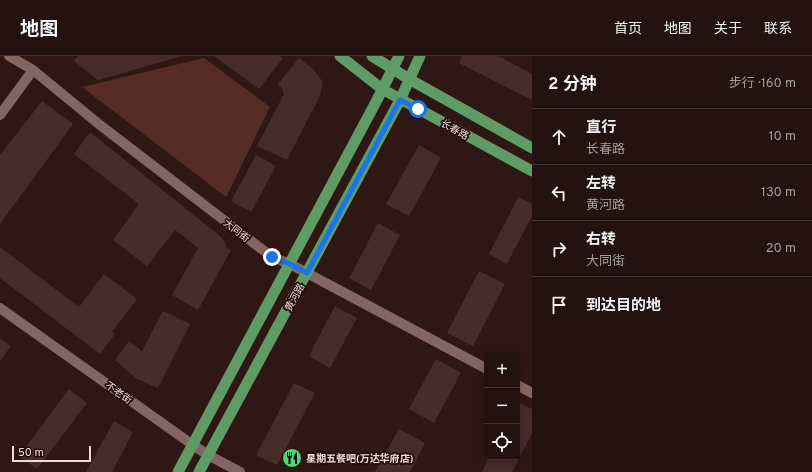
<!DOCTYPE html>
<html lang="zh">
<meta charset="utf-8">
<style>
body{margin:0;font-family:Overpass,"Noto Sans SC",sans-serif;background:#2f201d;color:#f1f3f6}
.controls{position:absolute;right:12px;bottom:12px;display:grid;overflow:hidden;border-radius:4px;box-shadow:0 2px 10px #0003}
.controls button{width:36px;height:36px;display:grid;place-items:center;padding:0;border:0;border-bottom:1px solid #40322f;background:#23120f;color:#f1f3f6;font:20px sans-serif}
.scale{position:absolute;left:12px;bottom:10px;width:79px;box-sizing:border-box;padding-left:4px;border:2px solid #eeddda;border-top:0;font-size:11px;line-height:14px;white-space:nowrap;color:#eeddda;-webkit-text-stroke:3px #250f0b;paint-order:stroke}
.stop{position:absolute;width:12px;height:12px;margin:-9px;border:3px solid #1a73e8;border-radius:50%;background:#fff}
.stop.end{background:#1a73e8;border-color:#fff;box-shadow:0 1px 4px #0008}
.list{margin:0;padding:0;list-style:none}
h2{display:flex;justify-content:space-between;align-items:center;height:52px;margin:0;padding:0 16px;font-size:17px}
h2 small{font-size:13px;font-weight:400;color:#a39e9e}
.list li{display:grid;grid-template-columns:26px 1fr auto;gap:12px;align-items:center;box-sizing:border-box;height:56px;padding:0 16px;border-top:1px solid #40322f}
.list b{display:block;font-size:15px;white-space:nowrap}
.list p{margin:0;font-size:13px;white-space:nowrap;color:#a39e9e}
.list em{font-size:13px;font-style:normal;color:#a39e9e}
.icon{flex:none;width:22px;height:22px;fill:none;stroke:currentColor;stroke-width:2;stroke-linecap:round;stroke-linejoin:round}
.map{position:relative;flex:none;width:532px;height:416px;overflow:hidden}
header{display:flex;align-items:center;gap:24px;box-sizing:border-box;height:56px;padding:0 20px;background:#23120f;border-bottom:1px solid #40322f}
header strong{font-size:19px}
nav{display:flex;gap:22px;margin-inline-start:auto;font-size:14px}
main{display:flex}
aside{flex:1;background:#23120f}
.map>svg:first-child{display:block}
</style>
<header>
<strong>地图</strong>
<nav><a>首页</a><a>地图</a><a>关于</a><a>联系</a></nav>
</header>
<main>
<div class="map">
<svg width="532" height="416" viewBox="0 0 532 416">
<rect width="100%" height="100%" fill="#2f1814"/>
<!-- green -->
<path fill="#562c26" d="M204,2L270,51L226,141L82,31Z"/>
<!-- building -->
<path fill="#462d29" d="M78,0H182L98,24L74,5Z
M214,0H280L283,2L259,33Z
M462,0H498L532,18V44L459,7Z
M299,2L313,13L323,26L320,40L287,104L257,90L284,38L282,32L278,28Z
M42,45L73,68L0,168V99Z
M90,76L220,180L225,186L227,192L231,194L198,254L172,239L198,192L191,186L175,174L147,210L113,184L139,148L74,98Z
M419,89L441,102L409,160L386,148Z
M256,99L276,110L251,156L231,145Z
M518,141L532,148V160L507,208L489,198Z
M378,167L400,179L371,234L349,222Z
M0,191L79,251L104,218L137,243L112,276L115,278L100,298L0,222Z
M479,215L505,228L473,290L447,277Z
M335,250L357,262L330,312L309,300Z
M163,255L190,268L158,332L137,323L115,304L129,285L142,295Z
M0,282L11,290L0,305Z
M436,303L461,317L434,367L409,353Z
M294,327L315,337L277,409L256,399Z
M69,333L87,347L37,413L19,400Z
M518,346L532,353V377L512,416H482L489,401H517V348Z
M114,365L133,376L112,416H86Z
M399,373L425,387L410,416H375Z"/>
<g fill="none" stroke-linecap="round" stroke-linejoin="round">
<!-- minor -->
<path stroke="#836661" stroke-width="10" d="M9,0L33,14L100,69L272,201L290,208L487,313
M0,59L33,14
M0,252L193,389L208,399L240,416
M517,329L532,337"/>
<!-- primary -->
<path stroke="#5f9b65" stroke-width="11" d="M340,0L382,33L532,115
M372,0L409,23L532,92
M178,416L377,44L399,0
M199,416L400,44L420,0"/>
</g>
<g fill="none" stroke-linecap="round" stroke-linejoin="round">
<!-- route -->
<path stroke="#1a73e8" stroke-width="5" d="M272,201L290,208L307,217L400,44L418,53"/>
</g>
<!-- icons -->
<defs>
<symbol id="restaurant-disc" viewBox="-11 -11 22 22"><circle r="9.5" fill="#4fd675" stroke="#250f0b"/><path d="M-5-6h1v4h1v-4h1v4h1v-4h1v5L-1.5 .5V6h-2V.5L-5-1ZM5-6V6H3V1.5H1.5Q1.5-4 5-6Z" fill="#111"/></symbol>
</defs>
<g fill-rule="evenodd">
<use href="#restaurant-disc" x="281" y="391" width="22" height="22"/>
</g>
<g text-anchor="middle" stroke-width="3.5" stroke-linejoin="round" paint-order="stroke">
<!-- street labels -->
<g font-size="10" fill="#eeddda" stroke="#250f0b">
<text transform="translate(455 73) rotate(29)" y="4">长春路</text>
<text transform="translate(237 174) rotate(38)" y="4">大同街</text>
<text transform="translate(294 241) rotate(-62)" y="4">黄河路</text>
<text transform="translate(119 336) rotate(35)" y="4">不老街</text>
</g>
<!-- poi labels -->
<g font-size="10" font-weight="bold" fill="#eeddda" stroke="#250f0b" text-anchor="start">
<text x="306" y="406">星期五餐吧(万达华府店)</text>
</g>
</g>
</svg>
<div class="controls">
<button>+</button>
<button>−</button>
<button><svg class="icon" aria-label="locate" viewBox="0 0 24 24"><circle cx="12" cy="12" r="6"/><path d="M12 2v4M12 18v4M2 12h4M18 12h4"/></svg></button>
</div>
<div class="scale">50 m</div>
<div class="stop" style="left:418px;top:53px"></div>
<div class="stop end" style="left:272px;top:201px"></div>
</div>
<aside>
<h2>2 分钟<small>步行 · 160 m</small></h2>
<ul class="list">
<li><svg class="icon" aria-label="ahead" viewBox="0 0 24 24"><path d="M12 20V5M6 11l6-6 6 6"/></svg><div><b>直行</b><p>长春路</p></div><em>10 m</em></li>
<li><svg class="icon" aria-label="left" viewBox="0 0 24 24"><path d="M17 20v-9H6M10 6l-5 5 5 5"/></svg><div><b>左转</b><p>黄河路</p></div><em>130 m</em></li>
<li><svg class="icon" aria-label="right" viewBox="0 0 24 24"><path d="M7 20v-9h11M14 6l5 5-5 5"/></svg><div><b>右转</b><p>大同街</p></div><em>20 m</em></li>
<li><svg class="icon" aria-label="arrive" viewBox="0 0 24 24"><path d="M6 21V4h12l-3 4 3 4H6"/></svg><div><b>到达目的地</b></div></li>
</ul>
</aside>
</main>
